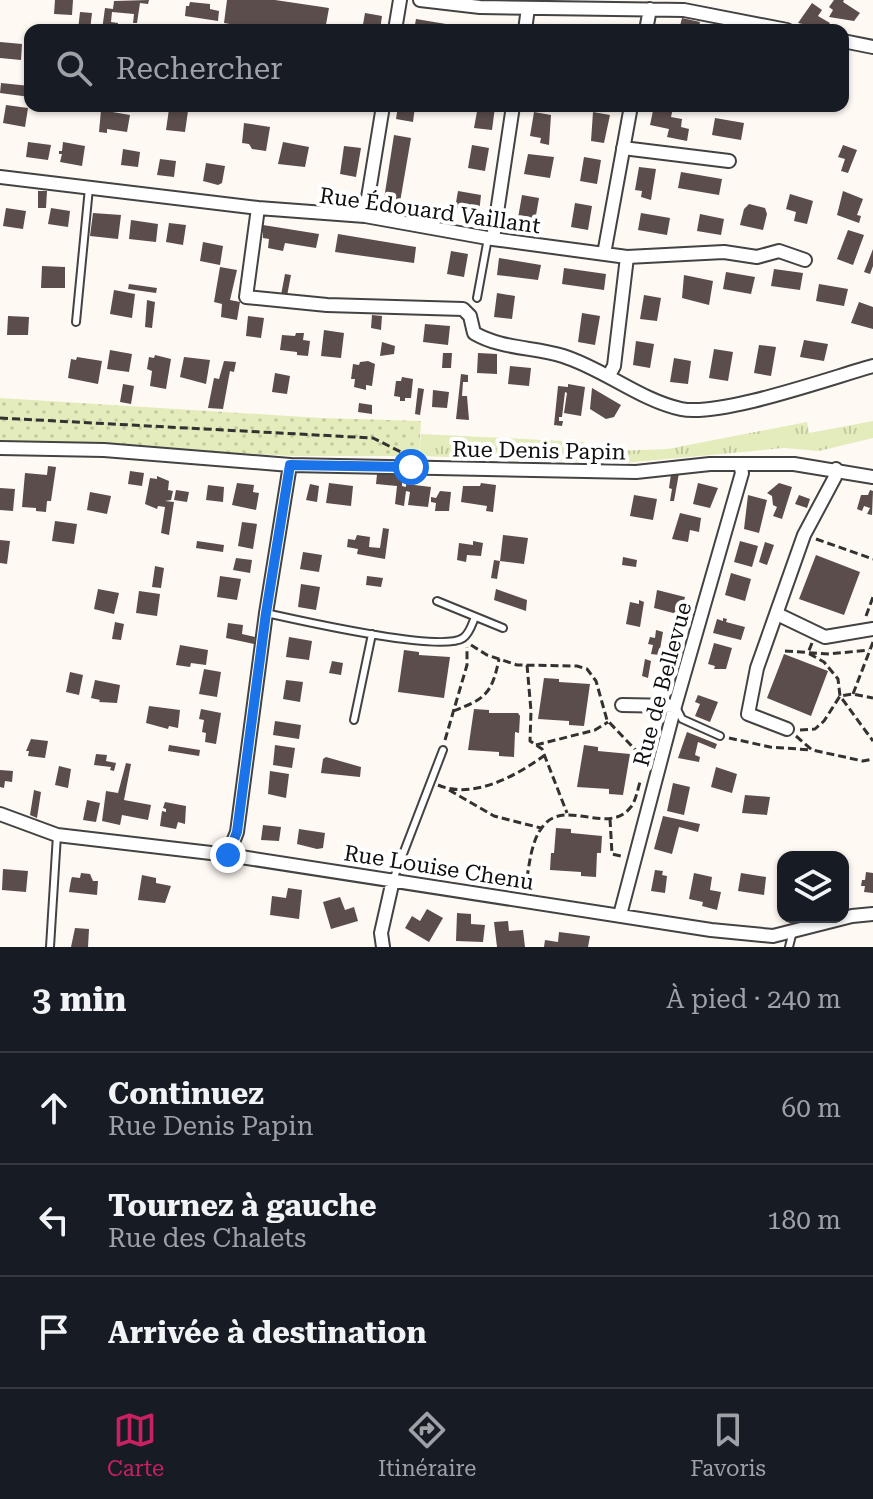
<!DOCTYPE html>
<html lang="fr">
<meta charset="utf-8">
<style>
body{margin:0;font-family:"Roboto Serif",serif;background:#242831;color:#f1f3f6}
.controls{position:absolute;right:24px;bottom:24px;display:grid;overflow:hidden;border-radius:16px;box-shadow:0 2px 6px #0004}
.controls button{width:72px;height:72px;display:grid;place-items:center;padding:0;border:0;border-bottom:2px solid #363941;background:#171b24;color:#f1f3f6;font:40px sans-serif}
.stop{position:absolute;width:24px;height:24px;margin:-18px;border:6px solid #1a73e8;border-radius:50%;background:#fff}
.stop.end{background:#1a73e8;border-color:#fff;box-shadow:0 2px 8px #0008}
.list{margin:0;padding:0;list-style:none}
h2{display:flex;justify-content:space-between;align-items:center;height:104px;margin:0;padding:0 32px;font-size:34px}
h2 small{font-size:26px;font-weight:400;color:#9ea1a6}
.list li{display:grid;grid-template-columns:52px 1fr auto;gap:24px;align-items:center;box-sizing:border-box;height:112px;padding:0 32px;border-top:2px solid #363941}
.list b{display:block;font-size:30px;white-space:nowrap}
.list p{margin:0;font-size:26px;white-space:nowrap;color:#9ea1a6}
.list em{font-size:26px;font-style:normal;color:#9ea1a6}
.icon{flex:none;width:44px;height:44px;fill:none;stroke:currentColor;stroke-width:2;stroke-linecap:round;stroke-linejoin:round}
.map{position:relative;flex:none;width:873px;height:947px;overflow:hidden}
.search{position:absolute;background:#171b24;box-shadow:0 2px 6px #0004;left:24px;right:24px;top:24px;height:88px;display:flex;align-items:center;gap:20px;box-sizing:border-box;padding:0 28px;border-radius:16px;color:#9ea1a6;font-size:30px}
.sheet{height:440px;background:#171b24}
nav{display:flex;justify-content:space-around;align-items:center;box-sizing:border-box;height:112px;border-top:2px solid #363941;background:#171b24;font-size:22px;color:#9ea1a6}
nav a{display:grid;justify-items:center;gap:4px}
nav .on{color:#c8215f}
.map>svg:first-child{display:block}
</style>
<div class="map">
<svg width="873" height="947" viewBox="0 0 873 947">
<defs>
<pattern id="grass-tufts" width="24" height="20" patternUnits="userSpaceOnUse" patternTransform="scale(2)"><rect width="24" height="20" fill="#e4ecbb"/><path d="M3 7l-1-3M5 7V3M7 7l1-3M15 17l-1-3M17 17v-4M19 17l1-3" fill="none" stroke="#c3c9a0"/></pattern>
<pattern id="park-dots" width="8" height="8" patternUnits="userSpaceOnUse" patternTransform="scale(2)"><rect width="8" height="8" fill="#e4ecbb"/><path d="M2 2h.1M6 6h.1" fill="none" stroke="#c3c9a0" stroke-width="1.8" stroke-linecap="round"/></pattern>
</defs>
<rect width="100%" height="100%" fill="#fff9f4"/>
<!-- grass -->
<path fill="url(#grass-tufts)" d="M873,421V438L819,451L784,448L624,463L419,456L421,434L584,442L585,452L668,449L807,422L809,433Z"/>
<!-- park -->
<path fill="url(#park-dots)" d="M0,398L321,418L421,421L419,456H293L0,441Z"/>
<!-- building -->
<path fill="#5a4d4c" d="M55,0H73L72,15L54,14Z
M149,0L148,4L140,3L137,23H133L134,14L112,12L111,22L118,23V30H102L105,8L113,9L114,1Z
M227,0H275L329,8L325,30H265L224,23Z
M834,0H844L843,2L860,13L854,21L829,17L833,10L829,7Z
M190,2L210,4V9L219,11L218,21L185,16L186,6H189Z
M812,3L822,10L818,16L830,23L826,29L798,23Z
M80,12L92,13L90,30H78Z
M365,13L382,16L380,30H362Z
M682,18L700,22L698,30H679Z
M416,19L452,25L451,30H414Z
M0,42L22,44L21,60L0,58Z
M1,83L30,86V97L0,93Z
M6,105L28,108L25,127L3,123Z
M398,106H415L413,122L396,119Z
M478,106L495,107L492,130L474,128Z
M654,106L673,108L671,117L682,119L681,127L689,129L687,141L667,137L669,129L650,125Z
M169,109L188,111L185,132L166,130Z
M101,110L130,115L127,132L107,129V133L99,132Z
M534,112L551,115L549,145L540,143L541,138L530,136Z
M593,112L610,115L604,143L591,141Z
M715,118L744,123L741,140L712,135Z
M244,123L270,127L266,151L252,149L249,144L242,143Z
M394,135L411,138L400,202L384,199Z
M28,142L51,145L48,160L26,157Z
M63,142L85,146L82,166L60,162L62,154H59V151H62Z
M283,142L309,147L305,167L278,164Z
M472,145L489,148L485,171L468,168Z
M843,145L857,150L848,173L841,171L845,159L838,157Z
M344,146L361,148L356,177L340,174Z
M123,149L140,152L138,167L121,165Z
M528,154L554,157L550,178L524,174Z
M584,157L601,160L597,184L580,181Z
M160,159L176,161L174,177L157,175Z
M206,163L225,166L222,183L218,185L203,181Z
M639,167L656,169L651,200L641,197L642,191L635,190Z
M681,172L722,179L719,195L678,188Z
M38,191H47L46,208H38Z
M458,191L481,195L479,213L455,208Z
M843,191L863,199L857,215L861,216L859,223L837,215Z
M790,194L813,201L807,224L794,221L796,212L786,209Z
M522,195L539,198L535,221L518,218Z
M575,203L592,206L588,230L571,227Z
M749,204L765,208L767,214L763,230L740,225L744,209Z
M6,208L26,211L23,229L3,226Z
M51,208L70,211L68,227L48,224Z
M93,213L121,215L118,239L90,236Z
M641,213L670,218L667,235L638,230Z
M700,214L724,219L721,235L697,231Z
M131,220L158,224L156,242L129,239Z
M169,223L186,225L183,245L166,242Z
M263,225L319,234L316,248L285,243L283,251L268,248L269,239L263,238Z
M848,230L864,235L853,265L837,259Z
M338,234L416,247L414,263L335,252Z
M203,242L223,246L220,265L200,261Z
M873,249V266L870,274L864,272Z
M451,251L468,254L464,277L447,274Z
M499,258L541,265L538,280L497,275Z
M42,266L65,267V288H41Z
M220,267L237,270L230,300L240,302L237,320L221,317L222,304L214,302Z
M564,268L606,274L604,290L562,284Z
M774,269L803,273L800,290L771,286Z
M726,272L755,277L751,294L723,289Z
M285,274L291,275L287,296L281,295Z
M684,275L713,281L709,305L682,298Z
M129,284L157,288L156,293L128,289Z
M819,284L848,289L844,306L816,301Z
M114,290L135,294L132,318L110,314Z
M497,293L515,296L512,319L494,317Z
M644,295L661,298L657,321L640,319Z
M147,300L155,302L152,328L145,327Z
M859,302L873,307V329L851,323Z
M582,313L600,316L595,345L578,342Z
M372,315L382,316L381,330L371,328Z
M8,316L29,317L28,335H7Z
M248,316L264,318L261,338L246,336Z
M425,324L450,326L448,345L423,342Z
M324,330L344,333L341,358L321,356Z
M296,333H304L303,340L310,341L308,356L297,355V352L280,350L282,335L295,336Z
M804,340L828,344L824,361L800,357Z
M636,341L654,344L650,368L633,365Z
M382,342L395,346L394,354L380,356Z
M759,345L776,347L771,376L754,373Z
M714,349L733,352L728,381L709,378Z
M110,350L132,354L129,372L107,369Z
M443,353H452L451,368H442Z
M478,353L497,354V374L477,373Z
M155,355L171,359L166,389L150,386L152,371L147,369L149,357L154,358Z
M77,357L102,361L98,384L68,378L71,359L76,360Z
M184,357L210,360L206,384L180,377Z
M674,358L691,361L688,384L670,382Z
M224,361L236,362L234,372L230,371L223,409L208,408L214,378L219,379Z
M368,361L375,364L372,386L366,385V390L354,387L355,379H351L353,364L359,365L360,362Z
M510,366L531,368L529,386L508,384Z
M275,373L290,376L287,394L272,392Z
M461,374L468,375V382H463L462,396H467L469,420L456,419Z
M402,377L413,379L411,398H405V401H400V397L394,396L396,381H401Z
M123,384L134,386L131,404L120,402Z
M568,384L585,387L581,416L564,413L567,393L565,392L562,417H559V421H563L562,426L554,425L558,386L568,387Z
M418,388L424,389L420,415L415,414Z
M592,388L621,405L614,417L606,419L590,409Z
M433,390L449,392L447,408L432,407Z
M359,403L372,405V414L358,412Z
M48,466L56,467L51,501H47L46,512L36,511V508L22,507L25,473L47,475Z
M130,471L144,473L142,486L128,484Z
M403,473L402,486L406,487V484L431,487L428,507L408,505L410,492L406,491L404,506L395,504L397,486L376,484L377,474Z
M679,473L674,501H670L672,489L669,488L671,474Z
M157,476L169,481L168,490L173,491L171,500L165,501L174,502L169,535L161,533L165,507L158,506L157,509L145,504L150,478L157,479Z
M237,483L254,485L253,492L259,493L256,510L232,505Z
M329,483L353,486L351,506L326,503Z
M481,483L496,485L493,512L486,511L487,506L461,502L463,486H480Z
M698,483L718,488L710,508L693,504Z
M779,483L792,487L782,519L773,516L777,507L773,505L772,496L767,493Z
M310,484L319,486L317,502L306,500Z
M208,485L224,487L223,502L206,500Z
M0,488L15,489L13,511L0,510Z
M176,490L189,492L187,502L174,500Z
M870,490L873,491L872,515L867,514L870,508L864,506L862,511L857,509L861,495H868Z
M440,491L451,492L449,511H435L436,503L431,502V497L436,498Z
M90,492L111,496L107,514L87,510Z
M634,495L657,499L653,520L630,516Z
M748,495L767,500L759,533L744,529Z
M799,495L810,499L807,508L795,504Z
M680,513L701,518L699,532L690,530L688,542L672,539Z
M55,521L77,524L74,544L52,541Z
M242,522L257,524L253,549L238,546Z
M383,528L389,529L385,559L357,554L358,549L347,547L348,539L355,540L357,535L370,537L369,547L380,548Z
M503,535L528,538L524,564L500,561Z
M0,540L10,541L7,564L0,563Z
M197,541L224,545L223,552L196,548Z
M473,541L483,543L481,556L467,555L466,562L457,560L459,543L473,545Z
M740,541L758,546L752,567L734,562Z
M765,542L774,545L767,565L759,562Z
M303,552L322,555L319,572L300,569Z
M816,555L860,572L844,615L799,599Z
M623,557L637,560L636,567L622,565Z
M236,558L252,560L250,573L233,570Z
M494,560L500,561L497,579L491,578Z
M155,566L164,568L161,588L152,587Z
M731,573L751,579L745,601L725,595Z
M220,576L241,579L237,600L217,597Z
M367,576L383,578L381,587L366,585Z
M301,584L320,587L316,610L298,607Z
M98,589L119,593L114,614L94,609Z
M496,589L527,600L526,611L494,600Z
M657,590L685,597L681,615L654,608Z
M139,591L160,594L157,616L136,613Z
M639,600L644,602L640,627L626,624L630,602L639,604Z
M723,618L727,619L726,622L745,627L741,640L713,633L717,619L723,621Z
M115,622L124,624L121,640L112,639Z
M228,623L243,625L242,634L255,637L254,644L226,638Z
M656,630L663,632L659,655L651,654L653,645L648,644L650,637L655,638Z
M289,637L312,641L309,660L286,657Z
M714,643L732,648L726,669H714L715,666L708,664Z
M180,645L208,650L206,665L191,663L190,667L176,665Z
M404,650L419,652V655L450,657L444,698L398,692Z
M784,654L828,671L811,716L767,698Z
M645,659L651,661L648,678L642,676Z
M332,661L343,663L341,675L329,673Z
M204,669L221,672L217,697L199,694Z
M70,672L83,675L79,695L66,692Z
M544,678L559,679V682L590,684L584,726L569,725V721L538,719Z
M95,680L120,685L117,703L99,702L100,700L91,698Z
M286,680L303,682L300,702L283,699Z
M698,695L718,702L710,722L695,716L700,704L695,702Z
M149,706L180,710L178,728L169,726L168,729L146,723Z
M201,709L221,713L216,744L205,742L206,733L202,732L204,720L199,719Z
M474,709L489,710V713H518L520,716L519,733L515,732L514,757L499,756V752L468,750Z
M275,721L301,725L299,739L273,735Z
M687,732L717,744L715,749L698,742L695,755L700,757L699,762L678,758Z
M31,739L48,741L45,758L28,756L29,751H26Z
M169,745L200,750L199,756L168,751Z
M275,745L295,748L292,768L273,765Z
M584,745L598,747V751L630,754L623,795L609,794V789L577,787Z
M96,754L107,755L106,761L116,763L114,771L110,770L111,767L94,765Z
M326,757L361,767L360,777L321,773L323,759Z
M126,763L131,764L124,800L151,805L148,820L122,815L120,825L102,821L106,791L118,793Z
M59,766L71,769L68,788L55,785Z
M716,767L737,774L732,793L711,787Z
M0,770L13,771L12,782L5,781L4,788L0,787Z
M270,771L289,774L286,798L268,794Z
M673,783L690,787L684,815L667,811Z
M34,790L41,792L37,818L30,815Z
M745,795L770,797L767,815L742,813Z
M87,800L100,803L96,822L83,820Z
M165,802L186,806L185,824L178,822L176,829L160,826L162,811L166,812V809L163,808Z
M663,816L700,824L698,832L679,827L672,854L654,849Z
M263,825L281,827L279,841L261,840Z
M556,828L571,829V833L602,836L601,853H597L596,877L581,876V872L550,870L551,853H554Z
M299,829L325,833L323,848L317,849L297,844Z
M3,869L28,871L26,892L2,890Z
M655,870L663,871L662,875L667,876L665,893L651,891Z
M866,872L873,873V893L864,892L865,886H861L862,880H865Z
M81,873L90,874L93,881H98L97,895L69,892L71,880L72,877L80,878Z
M694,873L712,877L710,890L721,892L717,910L702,906L703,902L689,899Z
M741,873L766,877L764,895L738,891Z
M142,875L156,878V883L171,886L165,903L138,900Z
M288,888L302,890L299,919L270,915L272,896L286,898Z
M340,897L345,910L354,907L358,921L331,929L323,902Z
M427,909L443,918L429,942L405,928L412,916L420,921Z
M457,913L471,914V924L485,925L483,942L456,941Z
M508,921L509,931L523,930L525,947H497L494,922Z
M75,928L89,929L88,947H71Z
M559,932L590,936L588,947H544L545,940L558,942Z"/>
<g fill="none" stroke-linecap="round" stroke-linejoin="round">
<defs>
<path id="lane" d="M477,298L488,238
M76,322L89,188
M437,601L503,628
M266,613C298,620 441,653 463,638C470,633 472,624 475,617
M677,709L682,719L720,736
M354,720L372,634
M393,880L443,750
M50,947L57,835
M789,947L793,931"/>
<path id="street" d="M420,0L480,7L684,10L787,30
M395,30L400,0
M525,30L528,8
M646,30L650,9
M843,41L873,47
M623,148L729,161
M0,177L258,208L365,216L493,239L627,257L724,252L757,257L779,251L805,260
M258,208L246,297L327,305L463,309L470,316L474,333C501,349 534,347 563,356C604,369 640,400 681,409C721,417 830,378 873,366
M365,216L383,106
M493,239L513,106
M604,254L631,106
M609,375L614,366L627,257
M0,448L104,450L290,465L636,472L710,464H794L873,477
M777,614L825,637L873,629
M622,705L675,706
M787,729L748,714L757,668L804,535L835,477L836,469
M0,814L57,835L228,855L711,930L773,936L852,916L873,914
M228,855L237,832L266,613L290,465
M620,915L675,706L742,473L740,464
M383,947L381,933L393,880"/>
</defs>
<!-- lane casing -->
<use href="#lane" stroke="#434343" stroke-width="10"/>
<!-- street casing -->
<use href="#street" stroke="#434343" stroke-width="16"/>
<!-- path -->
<path stroke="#323232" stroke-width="3" stroke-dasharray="8 4" stroke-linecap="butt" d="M0,418L373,438L405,454
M816,539L873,559
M866,616L873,597
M812,643L808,653L824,662L838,679L840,696L873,741
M471,645L487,655L517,665L577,666L587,669L596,681L607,720L646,761
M785,651L829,654L869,650
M527,665L531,711L530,741L542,749L567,813
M853,694L873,642
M453,711C486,699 492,693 499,659
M800,730L815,729L824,721L840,696L853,694L873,698
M796,736L812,750L863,761L873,759
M729,738L770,747L812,750
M445,740L467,665V647
M536,745L595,730L608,722
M438,785C473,800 516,776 545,755
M449,790L494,816L541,828
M610,819L612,854L621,856
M525,890C529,870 530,840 544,825C566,799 608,835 630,808C636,802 638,787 641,779"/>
<!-- lane -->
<use href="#lane" stroke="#fff" stroke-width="6"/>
<!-- street -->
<use href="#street" stroke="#fff" stroke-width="12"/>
</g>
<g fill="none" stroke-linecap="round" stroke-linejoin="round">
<!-- route -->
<path stroke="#1a73e8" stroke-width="10" d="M228,855L237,832L266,613L290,465L411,467"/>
</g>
<g text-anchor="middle" stroke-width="8" stroke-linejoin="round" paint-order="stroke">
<!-- street labels -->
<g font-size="22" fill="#101010" stroke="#fff">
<text transform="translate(430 210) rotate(8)" y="8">Rue Édouard Vaillant</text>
<text transform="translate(539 450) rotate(1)" y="8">Rue Denis Papin</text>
<text transform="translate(662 684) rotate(-75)" y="8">Rue de Bellevue</text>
<text transform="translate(439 867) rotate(9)" y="8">Rue Louise Chenu</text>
</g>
</g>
</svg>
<div class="controls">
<button><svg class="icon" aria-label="layers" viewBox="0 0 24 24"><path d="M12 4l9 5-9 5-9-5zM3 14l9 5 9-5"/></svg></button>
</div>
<div class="stop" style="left:411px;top:467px"></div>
<div class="stop end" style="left:228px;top:855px"></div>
<div class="search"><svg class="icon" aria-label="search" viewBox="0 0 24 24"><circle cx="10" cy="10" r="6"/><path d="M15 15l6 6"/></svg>Rechercher</div>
</div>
<section class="sheet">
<h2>3 min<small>À pied · 240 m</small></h2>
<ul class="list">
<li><svg class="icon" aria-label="ahead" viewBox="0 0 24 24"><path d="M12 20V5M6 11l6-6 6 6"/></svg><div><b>Continuez</b><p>Rue Denis Papin</p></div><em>60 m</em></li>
<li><svg class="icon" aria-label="left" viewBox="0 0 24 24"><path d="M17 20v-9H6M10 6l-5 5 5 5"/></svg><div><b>Tournez à gauche</b><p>Rue des Chalets</p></div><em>180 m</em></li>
<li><svg class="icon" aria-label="arrive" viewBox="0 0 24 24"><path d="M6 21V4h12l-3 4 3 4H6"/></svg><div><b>Arrivée à destination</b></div></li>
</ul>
</section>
<nav>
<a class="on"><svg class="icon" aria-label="map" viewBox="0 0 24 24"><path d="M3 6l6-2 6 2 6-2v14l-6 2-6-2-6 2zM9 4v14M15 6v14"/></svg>Carte</a>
<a><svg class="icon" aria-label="directions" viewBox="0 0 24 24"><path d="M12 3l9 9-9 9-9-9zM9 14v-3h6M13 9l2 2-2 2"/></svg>Itinéraire</a>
<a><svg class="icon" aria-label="saved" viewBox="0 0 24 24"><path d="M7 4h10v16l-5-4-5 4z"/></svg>Favoris</a>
</nav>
